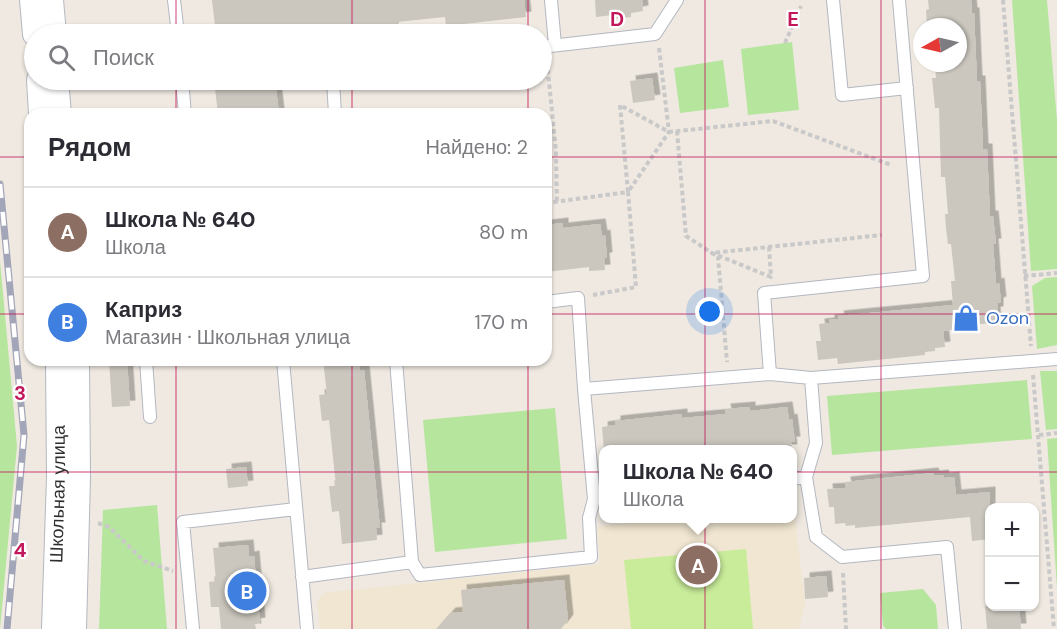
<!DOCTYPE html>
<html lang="ru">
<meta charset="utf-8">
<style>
body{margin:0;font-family:"DM Sans",sans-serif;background:#f2f2f3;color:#2b2b33}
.controls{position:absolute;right:18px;bottom:18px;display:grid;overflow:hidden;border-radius:12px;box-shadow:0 2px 4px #0004}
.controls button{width:54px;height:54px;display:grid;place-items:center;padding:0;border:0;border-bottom:2px solid #e1e1e2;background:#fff;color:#2b2b33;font:30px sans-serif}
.compass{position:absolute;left:913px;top:18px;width:54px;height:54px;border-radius:50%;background:#fff;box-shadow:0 2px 4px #0004;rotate:262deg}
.you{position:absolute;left:710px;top:312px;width:21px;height:21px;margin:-15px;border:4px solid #fff;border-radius:50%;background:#1a73e8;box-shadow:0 0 0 9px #1a73e833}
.badge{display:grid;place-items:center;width:39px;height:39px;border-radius:50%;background:#2563eb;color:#fff;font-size:20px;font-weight:700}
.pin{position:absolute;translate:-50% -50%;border:3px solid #fff;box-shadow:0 2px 6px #0006}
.popup{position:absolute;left:599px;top:445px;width:198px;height:78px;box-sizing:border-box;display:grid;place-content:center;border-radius:12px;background:#fff;filter:drop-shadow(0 2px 4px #0005);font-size:20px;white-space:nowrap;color:#7c7c81}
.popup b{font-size:22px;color:#2b2b33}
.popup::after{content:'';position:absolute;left:50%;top:100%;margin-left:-12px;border:12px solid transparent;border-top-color:#fff}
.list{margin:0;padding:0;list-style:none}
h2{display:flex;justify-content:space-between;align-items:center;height:78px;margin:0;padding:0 24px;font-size:26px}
h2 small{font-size:20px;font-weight:400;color:#7c7c81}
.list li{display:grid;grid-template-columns:39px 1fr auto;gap:18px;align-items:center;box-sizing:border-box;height:90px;padding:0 24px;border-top:2px solid #e1e1e2}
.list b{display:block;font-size:22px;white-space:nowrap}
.list p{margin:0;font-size:20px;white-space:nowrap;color:#7c7c81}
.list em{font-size:20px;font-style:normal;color:#7c7c81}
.icon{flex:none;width:33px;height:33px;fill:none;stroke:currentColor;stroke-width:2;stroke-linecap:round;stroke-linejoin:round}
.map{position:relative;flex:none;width:1057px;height:629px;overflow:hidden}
.search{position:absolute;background:#fff;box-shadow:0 2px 4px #0004;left:24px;top:24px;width:528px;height:66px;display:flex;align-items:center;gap:15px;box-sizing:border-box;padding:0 21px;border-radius:33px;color:#7c7c81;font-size:22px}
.panel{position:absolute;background:#fff;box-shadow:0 2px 4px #0004;left:24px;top:108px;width:528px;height:258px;border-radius:18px}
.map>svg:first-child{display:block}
</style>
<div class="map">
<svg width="1057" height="629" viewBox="0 0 1057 629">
<defs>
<filter id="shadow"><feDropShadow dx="5.5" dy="-5.5" stdDeviation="0" flood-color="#0004"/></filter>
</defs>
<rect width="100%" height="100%" fill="#efe9e1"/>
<!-- education -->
<path fill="#f0e6d1" d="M793,500L805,604L799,629H320L317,603L323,593L600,564L597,527L660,518H792Z"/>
<!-- green -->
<path fill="#b6e59e" d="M1012,0H1047L1057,120V269L1031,271Z
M792,42L799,110L748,115L741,49Z
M723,60L729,107L680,113L674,68Z
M0,261L17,446L0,629Z
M1057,277V345L1037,349L1032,286L1045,278Z
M1040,371H1057V429L1046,430Z
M1027,380L1032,439L832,455L827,396Z
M555,408L567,539L435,552L423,420Z
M1057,438V588L1047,439Z
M157,505L167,629H99L103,510Z
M923,589L936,605L938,629H886L883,626L880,593Z"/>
<!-- pitch -->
<path fill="#c9ec9a" d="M746,549L753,629H631L624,560Z"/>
<!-- building -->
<path fill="#cbc7bf" filter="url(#shadow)" d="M212,0H524L526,17L446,26L445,17L397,22L390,32L366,34H334L328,29L277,34H216Z
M595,0H642L643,11L631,13V17L613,19V15L596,17Z
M928,0H971L972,13H974L977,81H980L983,149H987L990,216H993L996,244H993L996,284L999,283L1001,302L998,303V312H995L996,323L980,324V327L943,331L945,347L935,348V351L925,352V355L838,364L837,358L818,360L816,341H821L819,324L829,323V320L839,319L838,316L953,305L951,281H955L951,244H948L946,229L945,214H948L945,177H941L939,108H935L932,78H936L935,67H938L937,63H958V27H927L926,10L929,9Z
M652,78L655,100L633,103L630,81Z
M214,80H275L279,114H218Z
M563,223V228L600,224L602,236L605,235L607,258H604L605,270L589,271V267L546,272V225Z
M109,360H127L130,406L112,407Z
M323,360H359L360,371L364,370L380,528H376L377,540L342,544L339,511L332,512L329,486H336L329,420L322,421L319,395L327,394Z
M750,407V411L787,407L789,420L792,419L795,442H791L792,450H604L602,427L615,425V421L682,414V418L726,414L725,409Z
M246,467L248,486L228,488L226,469Z
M933,473L934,476L943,475L944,478L954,477L956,495L990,492V539L972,541L970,517L855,528V525L846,526L845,523L835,524L834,507H829L827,489L846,488L845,482Z
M248,545L249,557L254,556L260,623L255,624L256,629H221L219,607H211L209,582L216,581L213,548Z
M826,576L828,597L805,599L804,578Z
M564,580L568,620L561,629H436L450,613L463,612L461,590Z
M985,606H1019L1021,629H987Z"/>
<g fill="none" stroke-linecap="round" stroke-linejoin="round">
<defs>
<path id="service" d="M174,0L178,34
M551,0L555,45
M833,0L842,95L907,88
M899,0L923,276L764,293L770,374L811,378L1057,359
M542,47L655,34L677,0
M182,80L185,114
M333,80L335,114
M546,302L578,298L584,389L770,374
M146,360L150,417
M283,360L307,629
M584,389L594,499L604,498
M806,477L816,537L842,557L947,547L955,629
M792,479L806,477L816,443L811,378
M412,562L420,575L591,557L589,518L594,499
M302,577L412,562L396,360
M193,629L183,522L296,509"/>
<g id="minor">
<path d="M32,0L35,34"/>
<path d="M51,0L54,34"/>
<path d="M39,80L41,114"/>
<path d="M56,80L59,114"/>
<path id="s1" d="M54,629L59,477L58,360"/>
<path d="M74,629L78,478L77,360"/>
</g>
</defs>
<!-- service casing -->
<use href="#service" stroke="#b4b7c1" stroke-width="14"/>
<!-- minor casing -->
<use href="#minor" stroke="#b4b7c1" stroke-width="26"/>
<!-- path -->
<path stroke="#c9c9c9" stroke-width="4" stroke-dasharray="4.5 3" stroke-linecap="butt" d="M1003,0L1031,346
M785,43L801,6
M659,48L669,132L628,192L620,105L669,132L773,121L891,165
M547,62L556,151L557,202
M677,131L686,236L718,257L727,362
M546,203L628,192L636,287L593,295
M769,247L771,277L712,253L882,235
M1024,276L1057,273
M1033,375L1054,629
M1039,435L1057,433
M98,523L109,527L144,561L173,571
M843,573L846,629"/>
<!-- service -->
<use href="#service" stroke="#fff" stroke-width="12"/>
<!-- minor -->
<use href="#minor" stroke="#fff" stroke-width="24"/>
<defs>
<path id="rail" d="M0,184L24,435L7,629"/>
</defs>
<!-- rail casing -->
<use href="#rail" stroke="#a3a6b8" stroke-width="7"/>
<!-- rail -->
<use href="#rail" stroke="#fff" stroke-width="4.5" stroke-dasharray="14" stroke-linecap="butt"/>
</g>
<!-- grid -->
<path fill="none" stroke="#c2185b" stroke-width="1.5" stroke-opacity="0.55" d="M176,0V34M352,0V34M528,0V34M705,0V629M881,0V629M176,80V114M352,80V114M528,80V114M0,157H30M546,157H1057M0,314H30M546,314H1057M176,360V629M352,360V629M528,360V629M0,472H1057"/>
<!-- icons -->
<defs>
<symbol id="shop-bare" viewBox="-9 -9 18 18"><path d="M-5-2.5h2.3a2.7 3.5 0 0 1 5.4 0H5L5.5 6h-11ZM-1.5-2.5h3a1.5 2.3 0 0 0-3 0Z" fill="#3f7fe0" stroke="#fff" stroke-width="2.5" paint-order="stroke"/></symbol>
</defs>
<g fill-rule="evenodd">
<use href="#shop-bare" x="947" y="299" width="38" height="38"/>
</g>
<g text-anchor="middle" stroke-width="4.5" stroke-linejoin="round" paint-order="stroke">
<!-- shop labels -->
<g font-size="18" fill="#366cbe" stroke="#fff" text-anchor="start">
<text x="986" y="324">Ozon</text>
</g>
<!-- street labels -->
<g font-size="18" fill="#2e2e2e" stroke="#fff">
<text dy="6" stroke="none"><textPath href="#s1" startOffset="135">Школьная улица</textPath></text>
</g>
</g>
<g font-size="20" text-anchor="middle" font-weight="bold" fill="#c2185b" stroke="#fff" stroke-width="4.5" stroke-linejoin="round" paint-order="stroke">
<text x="617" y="26">D</text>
<text x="793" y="26">E</text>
<text x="20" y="400">3</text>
<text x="20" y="557">4</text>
</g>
</svg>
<div class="controls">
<button>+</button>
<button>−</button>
</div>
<svg class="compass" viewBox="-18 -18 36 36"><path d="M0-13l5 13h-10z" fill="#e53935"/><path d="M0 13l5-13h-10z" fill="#7c7c81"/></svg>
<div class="you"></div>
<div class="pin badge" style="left:698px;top:565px;background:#8d6e63">A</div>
<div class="popup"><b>Школа № 640</b>Школа</div>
<div class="pin badge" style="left:247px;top:591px;background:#3f7fe0">B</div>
<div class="search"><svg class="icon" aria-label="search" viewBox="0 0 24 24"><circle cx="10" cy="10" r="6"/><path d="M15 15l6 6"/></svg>Поиск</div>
<section class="panel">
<h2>Рядом<small>Найдено: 2</small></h2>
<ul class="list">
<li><span class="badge" style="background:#8d6e63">A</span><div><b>Школа № 640</b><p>Школа</p></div><em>80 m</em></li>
<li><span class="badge" style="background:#3f7fe0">B</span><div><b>Каприз</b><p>Магазин · Школьная улица</p></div><em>170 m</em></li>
</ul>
</section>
</div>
